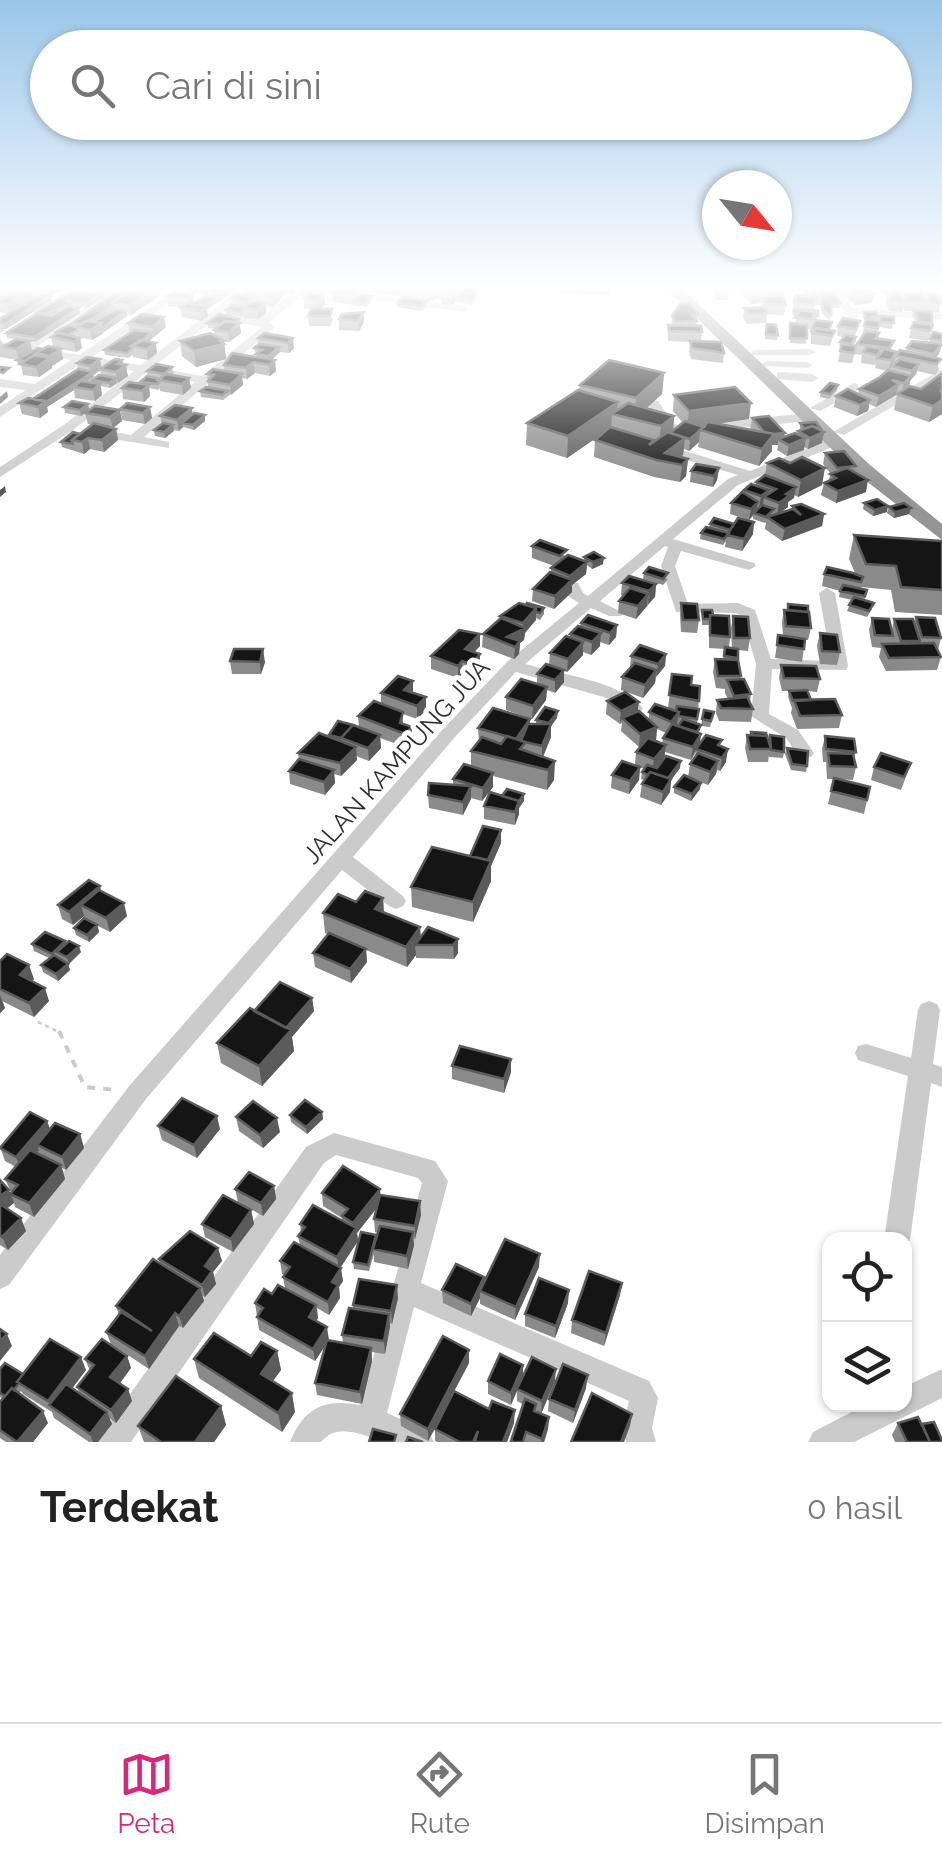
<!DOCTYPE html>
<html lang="id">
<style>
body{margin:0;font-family:Raleway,sans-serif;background:#f6f6f6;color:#222}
.controls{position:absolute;right:30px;bottom:30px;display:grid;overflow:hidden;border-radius:20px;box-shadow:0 2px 8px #0004}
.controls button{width:90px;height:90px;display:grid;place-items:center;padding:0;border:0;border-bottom:2px solid #e0e0e0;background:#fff;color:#222;font:50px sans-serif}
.compass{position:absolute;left:702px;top:170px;width:90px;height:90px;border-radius:50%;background:#fff;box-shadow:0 2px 8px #0004;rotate:120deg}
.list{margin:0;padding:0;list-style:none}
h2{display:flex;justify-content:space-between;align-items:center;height:130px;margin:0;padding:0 40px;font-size:42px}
h2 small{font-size:32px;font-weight:400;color:#767676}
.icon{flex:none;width:55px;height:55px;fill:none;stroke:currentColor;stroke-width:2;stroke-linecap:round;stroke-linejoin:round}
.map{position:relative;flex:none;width:942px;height:1442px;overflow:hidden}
.search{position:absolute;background:#fff;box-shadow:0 2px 8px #0004;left:30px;right:30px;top:30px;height:110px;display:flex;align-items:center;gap:25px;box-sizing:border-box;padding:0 35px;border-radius:55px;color:#767676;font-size:38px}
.sheet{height:280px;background:#fff}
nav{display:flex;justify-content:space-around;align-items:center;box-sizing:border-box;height:140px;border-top:2px solid #e0e0e0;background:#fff;font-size:28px;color:#767676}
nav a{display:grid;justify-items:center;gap:5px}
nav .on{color:#db2777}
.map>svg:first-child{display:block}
</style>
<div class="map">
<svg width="942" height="1442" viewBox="0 0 942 1442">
<rect width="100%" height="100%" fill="#fff"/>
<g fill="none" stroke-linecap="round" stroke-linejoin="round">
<!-- path-far1 -->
<path stroke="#cbcbcb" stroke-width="2.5" stroke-dasharray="4 4" stroke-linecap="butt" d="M38,1022L61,1033"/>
<!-- path -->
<path stroke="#cbcbcb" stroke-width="4" stroke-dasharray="8 8" stroke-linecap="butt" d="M59,1031L85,1087L118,1090"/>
<!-- minor -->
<path fill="#cbcbcb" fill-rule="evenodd" d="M121,286H132L36,347L79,355L183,286H194L92,357L141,365L245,286H256L222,314L260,318L301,286L464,306L469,309L464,312L308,291L269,322L275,327L273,329L144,437L169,442V448L94,436L88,432L94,428L131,435L195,382L146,373L73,430L0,477V467L65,424L134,371L83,362L0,417V407L26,390L0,387V379L35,384L71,360L0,347V341L24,345ZM215,319L262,327L202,376L153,367Z
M830,286H840L853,308L942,314V320L857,314L858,321H850Z
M756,350L810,349L816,352L810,355H752V351Z
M768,361L807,362L813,365L807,368L764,366L762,364Z
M942,369V378L844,435L833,432Z
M781,372L812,374L818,378L812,382L777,379V373Z
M854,383L858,384V390L820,411L810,408Z
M650,401H658L673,423L680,426L808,413L814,417L808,421L679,434L664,429L648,404Z
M833,438L839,442L838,445L738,485L673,539L754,563L756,566L749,570L681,551L675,566L688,604L738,603L755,610L771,659L831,661L819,593L827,588L835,593L848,666L846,670L772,669L769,714L798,730L814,753L811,757H799L786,738L751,716L756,664L742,616L736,613L676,612L661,566L668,547L665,546L600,601L623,613L621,616H609L591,608L525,664C559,674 620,681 643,708L640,712H628L614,700L516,672L454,738L353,857L403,896L406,901L403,906L396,909L389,906L342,870L146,1099L9,1285L0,1289V1255L130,1085L442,730L507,662L579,603L568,596L565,586L568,583H578L583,593L588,596L728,479L738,475L656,451V445H666L750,471Z
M929,1001L937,1004L940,1010L933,1064L942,1067V1087L931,1083L910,1240L904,1249V1240H884L908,1076L858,1060L855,1053L858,1046L866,1044L911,1058L918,1010L921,1004Z
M334,1133L435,1161L448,1181L421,1283L649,1381L658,1398L652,1428L656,1442H626L622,1428L629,1401L414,1307L387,1413L429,1432L434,1442C420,1442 405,1442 391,1442C368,1440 340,1419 321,1442H290C304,1408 324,1398 360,1405L422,1183L418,1178L336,1155L324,1163L131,1442H98L103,1432L306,1147Z
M942,1369V1398L854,1442H808L813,1432L867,1404H904V1387Z"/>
<!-- highway -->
<path fill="#959595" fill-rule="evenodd" d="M664,286H679L870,465L942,524V540L856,473Z"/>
</g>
<!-- wall -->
<path fill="#8a8a8a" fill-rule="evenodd" d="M0,286H34L17,295L36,286H76L70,289L49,295H51L52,300L6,329H3L4,331L0,333V319L9,314L0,312Z
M79,286H169L162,291L159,290L160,295L131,315L127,314V316L92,340L78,337V335L75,337L80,338L82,348L76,352L61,349L63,359L52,366V368L39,377L23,375L21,365H18L17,360L0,357V338L3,344H8L15,339L7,338L6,333ZM117,290V292L73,323L74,326L56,332V334L51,337L53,347L32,351L30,341L35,342L80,313L72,306L87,308L106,295L109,296Z
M218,286L205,295L187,292L186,288Z
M242,286L225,298H221V300L207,309L208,316L201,321L182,317L180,307L168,306L167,296L174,292L194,303L211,295V291Z
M251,286H297V289L291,294L285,293L280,298V301L273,307L266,306V313L258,319L244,318V315L242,317L226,315V310L230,306L229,299L249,292L248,288Z
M300,286H330L328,287H324V290L319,294L325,305L321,308L333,319L330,326H309L308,316L311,309L304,308V298L306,296L301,295Z
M340,286H469L478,287V292L472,305L456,301L452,305L442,304V300L437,298L433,301L420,299V296L418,298L360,291V294L372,301L366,307L334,302L333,292Z
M561,286H611L610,295L560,293Z
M712,286H727L729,290L728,300H717L712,289Z
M740,286H785L784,298L786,305L784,315L767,314L766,323L747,324L743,318L744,308L762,307L761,303L751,304L740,292Z
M839,286H866L872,303L855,305L846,297L847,295Z
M875,286H919L922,287L921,292L924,296L925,293L942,295V307L940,305L939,313L932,312L930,335L928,341L909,338L911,328L916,322L912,315L913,311H905L903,308L902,312L889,311L886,301L887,297Z
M818,288L840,303L839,308H831L830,320L822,314L820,303V305H814L813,311H818L817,320L832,322L830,330L835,331L830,346L811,344V331L815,321H813L810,329H807L806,344L790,343V323L795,324L796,319H793L794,313H792L795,295L806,296L807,292L818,293Z
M397,303L427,306L421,311L397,307Z
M364,312V322L359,331L339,330V319Z
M864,312L878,317V321L894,317L892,329L879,327L878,333V338L894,341L891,351L906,352L907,348L929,343L933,332L942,334V346L936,358L939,370L935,375L917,371L916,374L910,381L909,386L921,389L942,373V414L929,422L894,410L897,394L899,393L897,392L896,395L876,407L869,404L868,411L857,416L834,407L836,396L858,394L859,389L880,377L887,371L875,368L876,364L875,365L861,363L862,355L855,354L857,344L862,336L865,322L863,317Z
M698,314L696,326L702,332L701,342L724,353L723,363L691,359L689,352L690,342L668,341V325L671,326L672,316Z
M843,318L860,321L855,336L856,337V342L853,345L856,346L852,363L838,362L841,347H839L840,342L843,337L837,336L838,326Z
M239,319L241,333L229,342H224L226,359L196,367L182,356L180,341L214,335V330L215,329L208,328L207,323Z
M128,323L166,327L148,342L157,353L148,360L133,357V355L128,358L105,355L104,350L130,333Z
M767,324L778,335L777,340L765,339Z
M258,338H293L294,348L289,353L280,352L271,360L276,371L270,376L255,373L247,379L242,378L243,385L223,400L201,397L200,391L208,387L207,374L224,371V365L257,357L254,348L258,345Z
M122,360L128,376L110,388L101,386L102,395L95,401L75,398L74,390L47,407L48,412L40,418L22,414L19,403L33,399L78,370L77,363L101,368ZM100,370L101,375L92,380V383L86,382Z
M172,367L174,375L189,378L191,388L183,395L160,391V388L158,390L149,388L150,396L144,402L123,399L122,388L141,384L140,382L148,377L147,371Z
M664,373L662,394L646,408L674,416L673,431L683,423L673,411L674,395L749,419L716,424L750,430L752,418L784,437L797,434L798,431H800V423L824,432L822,443L808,449L804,447V450L787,456L777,450L778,445H772V451L759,466L698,447L699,442L689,451L684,449L683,455L680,457L688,459L686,476L680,482L654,477L594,457L595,440L600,435L567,458L526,445L527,423L579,390L580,385Z
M838,385L837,391L829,399L820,397L821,392Z
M95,406L122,421L113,428L116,429L118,440L104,452L90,449L84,454L62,447L61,442L80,434L92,425L88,424L85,413Z
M64,407L89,409L81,416L65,413Z
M150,407L152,418L145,424L122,420L120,409Z
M193,414L205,421L194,430L183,427L179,431L173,430L165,438L155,436L154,430L162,424L160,416Z
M825,453L856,466L855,473L866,492L836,503L821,495L824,483L828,481L831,474L823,464Z
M767,463L822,485L798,497L794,495V498L788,502V507L778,514L792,509V506L824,514L822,526L782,541L765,529L766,522L765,523L753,519V516L749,520L730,514L731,503L743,493L744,490L756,486V482L765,475Z
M719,468L717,480L713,487L690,482L691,471Z
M864,503L887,512L873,516L863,509Z
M889,507L909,514L894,518L887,513Z
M710,524L753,534L742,551L725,547L726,541L723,545L700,539L701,533L709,528Z
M854,535L942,541V615L895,612L891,590L861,587L860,589L866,596L864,600L872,609L867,617L847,611L852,600L839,597L840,591L822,586L824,574L855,573L849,559Z
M532,546L584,561V557L603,564L592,569L587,565L586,574L572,585V592L554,609L532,601L533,589L551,573V568L554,566L532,558Z
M644,573L668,579L663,585L643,579Z
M622,583L656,584L655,597L636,619L618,613L619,601L624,596L621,595Z
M681,603L699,620L697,633L681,632L680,615Z
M788,604L811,628L808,640H805L802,662L775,658L778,635L783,636L782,622L784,610H787Z
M544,608V614L540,620L536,618L525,633L524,640L520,643L519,654L514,659L482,647L483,634L499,619L500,616Z
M702,610L713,615L730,637L729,648H732L731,628L733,616L750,638L748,651L738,650V660L741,679L751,694L750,703L753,709L751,722L719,721L716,713L717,700L728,699L725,693V689L716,688L713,672L715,659L723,660L724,649L709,648V625H702Z
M916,617L941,638L938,650L941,657L937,670L886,671L879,657L881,648L872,647L869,630L872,618L892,630L894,619L914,624Z
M581,623L617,625L616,637L609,645L600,642V646L591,655L583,652V655L567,672L564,671V682L555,693L547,690L546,700L532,719L506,710V697L537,684V674L549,665L550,653L570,638V634L580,626Z
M820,633L840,652L837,665L820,664L817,646Z
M480,634V646L474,652L480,654V667L471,677L462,674L458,678L431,669V656Z
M666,654L665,666L656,677L655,683L643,698L621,690L622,677L630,668L631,656Z
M230,661L265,662L261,674H232Z
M781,665L820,679L817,692L808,691L811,700L842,715L839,728L797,729L791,713L792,708L788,697L789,691H782L779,678Z
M672,674L691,685L700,686L697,724L701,725L699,733L701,734L700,744L721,746L726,762L720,771L717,770L716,774L708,785L692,779L700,789L691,801L674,793V787L688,777L690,764L695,757L696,752L691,760L665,752V758L680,768L671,780L670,792L661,805L640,797L642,784L644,780L641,779L642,772L644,769L640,767L639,780L629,794L611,788L612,775L635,765L636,752L641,746L639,747L621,731L622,723L620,724L606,714L607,701L638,712L649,719V712L668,708ZM657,729L666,733L663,738L662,744L654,741L656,740Z
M381,693H413L426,710L417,719L403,714V724L412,727V740L405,747L380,738L381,748L369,761L356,756L357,760L341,776L334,774L335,783L325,795L290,784L289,771L299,759L298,753L329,737V735L359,728L358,716L381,704Z
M704,710L714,712L710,727L701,726Z
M557,718L551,726V737L543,757L554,780L547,790L493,776V787L482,801L471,798L463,815L429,808L428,795L453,785V779L471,766V751L479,741L478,728L536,724V720Z
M751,732L769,744L770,735L784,752L783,758L769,757V755L768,762H748L745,748L747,735H750Z
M825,736L856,752L854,758L856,767L853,780L838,779L870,787L864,814L828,804L834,779H827L826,762H823L822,749Z
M787,748L807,766L806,772L791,770L785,754Z
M911,763L901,790L871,780L874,767Z
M524,801L519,808V814L515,825L484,819V806Z
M501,843L491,866V881L473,922L412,907L411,887L470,856Z
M101,891L127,916L110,932L98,926L99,932L89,942L76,935L74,928L84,918V916L73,925L62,919L58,905Z
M383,898L384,913L420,927L421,937L458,939V953L454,959L416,958V955L407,967L366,950L367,962L351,983L315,967L313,953L328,934L325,933L323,913L356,902Z
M65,941L66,944L81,952L68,964L70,970L58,981L43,972L41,965L49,958L34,951L32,944Z
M0,961L34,979L32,981L49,1001L34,1017L2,1001L5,1008L0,1013Z
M312,998L314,1011L292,1037L294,1051L262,1086L221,1063L217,1043L254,1011Z
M511,1059V1072L504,1093L452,1079V1066Z
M322,1112L323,1119L307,1134L291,1122L290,1115Z
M236,1117L280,1132L263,1148L239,1131Z
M47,1121L50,1129L80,1134L84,1148L66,1170L62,1168L65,1179L34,1217L15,1207L14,1203L7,1208L26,1231L8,1250L0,1245V1181L10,1193L11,1192L5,1179L16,1167L5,1161L0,1147Z
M158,1126L220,1129L197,1158L162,1140Z
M274,1186L276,1199L263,1216L238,1202L235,1189Z
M380,1189V1195L421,1215L415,1239L413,1238L414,1245L408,1269L374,1262V1254L369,1271L354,1269L353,1262L378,1233L375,1232L374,1219L377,1208L357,1233L358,1241L340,1267L343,1281L339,1287L340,1298L329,1315L317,1308L318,1318L316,1321L329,1340L343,1343L342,1335L353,1309V1305L398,1298L392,1324L390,1323L385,1354L372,1352V1361L362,1404L317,1395L315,1383L325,1345L315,1361L259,1330L255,1303L285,1288L283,1277L284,1275L282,1274L280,1261L300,1245L298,1236L301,1232L300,1224L342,1221V1218L323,1206L322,1193Z
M251,1210L254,1224L233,1252L205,1237L202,1224Z
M159,1259L222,1261L213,1272L216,1284L205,1297L202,1296L204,1301L183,1328L179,1326L149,1369L111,1344L106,1332L119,1315L116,1306L160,1264Z
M539,1267L515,1320L480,1304V1298L471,1316L443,1303L442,1290L484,1283Z
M620,1295L604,1346L571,1333L572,1320Z
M568,1303L555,1338L525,1326V1314Z
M277,1351L281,1370L273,1381L295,1412L282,1432L199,1378L194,1359L251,1356Z
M127,1356L131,1368L119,1384L128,1389L132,1401L116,1423L109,1418L112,1424L98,1442H89L54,1418L52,1412L23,1394L21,1391L19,1393L48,1423L33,1442H6L0,1438V1402L3,1399L0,1397V1369L23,1374L86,1370L72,1388L80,1394L77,1387L90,1371L85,1359Z
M469,1363L454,1391L514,1423L507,1442H437L435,1441V1429L428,1441L401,1426L400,1414Z
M523,1365V1377L555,1381L541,1414L549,1417L548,1429L544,1442H511L524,1405L517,1401V1389L511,1405L488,1394V1381Z
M586,1388L573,1423L548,1411L549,1399Z
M221,1406L226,1425L214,1442H144L138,1426Z
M898,1423L922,1425L942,1442H895L892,1435Z"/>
<!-- shaded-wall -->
<path fill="#5b5b5b" d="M24,286H34L16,296L15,291Z
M49,286H51L52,289L65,286H76L70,289L45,296L24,305L23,300Z
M107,286H118H116L117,290L109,296Z
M158,286L160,295L131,315L129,305Z
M211,286H218L205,295L204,290Z
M235,286H242L225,298V293Z
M291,286H297V289L291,294Z
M317,286H324V290L316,297L315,288Z
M441,286V294H437V298L433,301V291Z
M461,286V296L456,297V301L452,305V295Z
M786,286L783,301L762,296L761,303L751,304L753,289Z
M922,287L921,292L909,293L910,289Z
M12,288L14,297L1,303L0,295Z
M285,289V293L273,307L272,297Z
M105,291L106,296L87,308L86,303Z
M874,293L872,303L855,305L857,295Z
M193,294L194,304L188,306L187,298Z
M51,295L52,300L6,329L5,324Z
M221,295V300L207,309L208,316L201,321L200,309Z
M324,295L325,305L319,310L318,301Z
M21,296L23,306L9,314L7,304Z
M72,303L73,308L46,319L45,314Z
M265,303L266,313L258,319L257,309Z
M113,306L114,311L91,326L83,325Z
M79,308L80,313L35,342L34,337Z
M126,311L127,316L103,333L102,328Z
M364,312V322L359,331L358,321Z
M164,317L166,327L154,337L152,327Z
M239,319L241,333L229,342L228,332L232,325Z
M101,323L103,334L92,340L90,330Z
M152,332L153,338L140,348L135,347Z
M80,338L82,348L76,352L74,342Z
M293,338L294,348L289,353L288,343Z
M224,340L226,359L196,367L194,351Z
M30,341L32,351L19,360L16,349Z
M156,343L157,353L148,360L147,349Z
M942,344L939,354L931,364L933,354Z
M279,347L280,352L269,362L268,356Z
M61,349L63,359L52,366V368L39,377L36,367L50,358L49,356Z
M897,352L894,364L888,371L891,360Z
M100,359L102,369L93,375L94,377L77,388L73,387L74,390L47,407L48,412L40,418L38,407L91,373L90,366Z
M122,360L124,367L126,365L128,376L118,383L116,372L117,364Z
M275,360L276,371L270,376L269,365Z
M253,362L255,373L247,379L246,368Z
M919,364L916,374L910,381L909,386L901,394L904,383L910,376L912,371Z
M664,373L662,394L634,420L636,398Z
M242,374L243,385L231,395L230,385Z
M116,378L117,383L110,388L109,383Z
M189,378L191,388L183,395L182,384Z
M100,384L102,395L95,401L93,390Z
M899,384L896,395L876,407L879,396Z
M149,385L150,396L144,402L142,391Z
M7,391L8,397L0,404V397Z
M942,391V414L929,422L933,406Z
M870,400L868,411L857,416L860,405Z
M618,402L617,416L612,414L611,428L567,458L568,436Z
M751,403L749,419L687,428L689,411Z
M88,404L89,409L81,416L80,410Z
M150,407L152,418L145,424L143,413Z
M192,408L193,419L182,423L183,427L179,431L177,420Z
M120,410L122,421L113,428L110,417Z
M205,415V421L194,430L193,425Z
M674,416L673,433L659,443L661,426Z
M173,425L174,431L165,438L164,432Z
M116,429L118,440L104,452L102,440Z
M700,431L699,442L689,451L690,439Z
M824,432L822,443L808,449L810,438Z
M785,433L783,442L778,439V445H772V451L759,466L762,449L767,435Z
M88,438L90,449L84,454L82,442Z
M685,438L683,455L672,463L665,453Z
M806,438L804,450L787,456L789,445Z
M688,459L686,476L680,482L682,465Z
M719,468L717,480L713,487L714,476Z
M825,468L822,485L798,497L801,480Z
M868,480L866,492L836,503L838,491Z
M5,486L6,492L0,497V490Z
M796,487L794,498L788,502V507L777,515L779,503L786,494Z
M769,490L767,498L764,497L763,505L759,508L761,496Z
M758,502L756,513H754L749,520L751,509Z
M888,506L887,512L873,516L875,510Z
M911,508L909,514L894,518L895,512Z
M824,514L822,526L782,541L785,529Z
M754,522L753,534L742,551L744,539Z
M604,558L603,564L592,569L593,562Z
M587,562L586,574L572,585V592L554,609L555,596L569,583L570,576Z
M656,584L655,597L648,604L649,591Z
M648,594L647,606L636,619L638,606Z
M536,608V620L525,633L524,640L520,643L519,654L514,659L515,647L507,637L523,629V623Z
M617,625L616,637L609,645L610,633Z
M601,633L600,646L591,655L592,642Z
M480,634V646L465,662V649Z
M583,642V655L567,672L568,659Z
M263,649L265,662L261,674L260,662Z
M480,654V667L471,677V664Z
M666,654L665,666L656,677L658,664Z
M462,661V674L458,678V666Z
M564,670V682L555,693V680Z
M656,670L655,683L643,698L645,685Z
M413,681V694L404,690Z
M547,687L546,700L532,719L533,706Z
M426,697V710L417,719V706Z
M639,702L637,715L622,718L620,724L621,711Z
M558,711L557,718L551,726V737L542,759V746L549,723Z
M679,712L677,725L670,735L671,722Z
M530,719V732L522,742L515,739Z
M412,727V740L405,747V734Z
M657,727L656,740L639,747L640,734Z
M701,734L699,747L696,749L691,760L693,747Z
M380,735L381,748L369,761L368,748Z
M666,745L664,758L652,772L654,759Z
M356,747L357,760L341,776L340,763Z
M728,749L726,762L720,771L722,758Z
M555,761L554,780L547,790L548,770Z
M681,761L680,768L671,780L670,792L661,805L663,792L666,781Z
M718,761L716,774L708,785L710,772Z
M640,767L639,780L629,794L630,781Z
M334,770L335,783L325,795L324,782Z
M493,773V787L482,801L483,788Z
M701,783L700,789L691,801L692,794Z
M471,786V799L463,815V802Z
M524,794V801L519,808V814L515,825V812Z
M501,830V843L491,866V881L473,922V902L487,863Z
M100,886L103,899L81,905L84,916L73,925L69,912Z
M383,898L384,918L375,909Z
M124,903L127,916L110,932L106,918Z
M97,925L99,932L89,942L87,935Z
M420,927L421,945H415L416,955L407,967L406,947Z
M458,939V953L454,959L453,945Z
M79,946L81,952L69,964L67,957Z
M366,949L367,962L351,983L350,969Z
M68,964L70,970L58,981L56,974Z
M29,965L34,979L24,989L20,975Z
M45,988L49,1001L34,1017L29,1003Z
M0,995L5,1008L0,1013Z
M312,998L314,1011L292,1037L294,1051L262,1086L259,1066L285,1029Z
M511,1059V1072L504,1093V1079Z
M322,1112L323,1119L307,1134L306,1127Z
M217,1116L220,1129L197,1158L194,1145Z
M277,1118L280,1132L263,1148L260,1135Z
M47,1121L52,1134L37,1145L39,1150L21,1170L16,1157Z
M80,1134L84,1148L66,1170L62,1157Z
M61,1165L65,1179L34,1217L29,1203Z
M274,1186L276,1199L263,1216L261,1203Z
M380,1189L381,1202L357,1233L358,1241L339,1270L337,1257L354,1232L353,1223Z
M9,1190L14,1203L0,1214V1196Z
M420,1201L421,1215L415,1239V1226Z
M251,1210L254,1224L233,1252L231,1239Z
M21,1218L26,1231L8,1250L2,1237Z
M413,1232L414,1245L408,1269L407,1256Z
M218,1248L222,1261L213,1272L216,1284L205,1297L202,1285L205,1266Z
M540,1254L539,1267L515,1320L516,1307Z
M341,1268L343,1281L339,1287L340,1298L329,1315L328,1302L332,1282Z
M484,1277V1290L480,1291V1298L471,1316V1304Z
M622,1283L620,1295L604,1346L606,1333Z
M397,1285L398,1298L392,1324L391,1311Z
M200,1288L204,1301L183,1328L179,1316Z
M569,1290L568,1303L555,1338L556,1326Z
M316,1305L318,1318L311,1330L309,1317Z
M175,1313L179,1326L149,1369L145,1356Z
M389,1314L390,1327L385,1354L384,1341Z
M327,1327L329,1340L315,1361L313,1349Z
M7,1334L12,1346L0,1361V1341Z
M371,1348L372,1361L362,1404L360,1392Z
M469,1350V1363L428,1441V1429Z
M277,1351L281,1370L265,1392L261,1374Z
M127,1356L131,1368L115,1390L110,1377Z
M81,1357L86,1370L56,1410L51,1407L48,1401Z
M523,1365V1377L511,1405V1393Z
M556,1369L555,1381L541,1414L542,1401Z
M588,1375L586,1388L573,1423L575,1410Z
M128,1389L132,1401L116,1423L111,1410Z
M292,1393L295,1412L282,1432L278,1413Z
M221,1406L226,1425L214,1442H195Z
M515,1410L514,1423L507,1442H503Z
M43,1411L48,1423L33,1442H17Z
M107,1412L112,1424L98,1442H93L90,1434Z
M632,1414L630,1426L624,1442H621Z
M549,1417L548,1429L544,1442H541Z"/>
<!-- building -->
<path fill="#151515" stroke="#5b5b5b" stroke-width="2.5" d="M1,286L12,288L0,295Z
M11,286H24L15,291L8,287Z
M36,286H49L23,300L21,296L18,295Z
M53,286H65L44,291Z
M79,286H94L84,292L105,291L86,303L66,300L72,303L45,314L37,312Z
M116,286H138L136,287L139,286H158L129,305L112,302L133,289Z
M191,286H211L204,290L186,288Z
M219,286H235L225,293L211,291Z
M251,286H268L254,299V297L242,295L255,289L248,288Z
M358,286H424L418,293Z
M424,286H439L433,291L420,290Z
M441,286H450L441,295L437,294L443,289L441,288Z
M450,286H461L452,295L441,294Z
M454,286H469L478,287L472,300L456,297L462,291L461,286Z
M716,286H727L729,290H718Z
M749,286H786L753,289Z
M812,286H815L820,300H815V296H808L807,292H812Z
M865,286L874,293L857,295L848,287Z
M887,286H906L910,289L891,290Z
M271,287L285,289L279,294V291L268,290Z
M339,287L360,288L354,295L333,292Z
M818,288L832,289L840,303H832L831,315L823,309Z
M264,289L279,291L272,297L257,295Z
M888,291H898L905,302L891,301Z
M115,292L126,294L112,302L113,306L89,321H87L80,324L73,323Z
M174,292L193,294L187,298L167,296Z
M902,292H922L927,302L907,301Z
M42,293L51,295L5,324H2L0,319Z
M310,293L324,295L318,301L304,298Z
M925,293H935L941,303L930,302Z
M11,294L21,296L7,304L0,302V300Z
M235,294L254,297L247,302L229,299Z
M360,294L372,296L365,302L353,301Z
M221,295L204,306L193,304L206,296Z
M795,295L815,296L814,305L794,303Z
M762,296H783L786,305L765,304Z
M402,297L427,301L421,306L397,303Z
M252,301L265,303L257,309L243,308Z
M188,303L207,306L200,311L180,307Z
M690,303L698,314L692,315L697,321L676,322L672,316L680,304Z
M232,305L244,307L243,310L241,312L226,310Z
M69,306L79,308L34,337L6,333L37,313L51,316Z
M763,307L767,313L749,314L744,308Z
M312,308L332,309L330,316H308Z
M116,309L126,311L102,328L101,323L94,322Z
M794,309L818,311V316H813L815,312L799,310L798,314H794Z
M799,310L815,312L812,319L796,317Z
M913,310L932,312V323L920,322Z
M364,312L358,321L339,319L342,314Z
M864,312H876L878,317H871L870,320L867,319Z
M141,314L164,317L152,327L128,323Z
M219,314L239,319L236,322L225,321L221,324L207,323Z
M880,316L894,317V323L880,322Z
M843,318L860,321L856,329L838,326Z
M866,319L880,321L878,328L864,326Z
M815,320L832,322L829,330L815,328L814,331H811Z
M87,321L101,323L90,330L76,327Z
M225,321L240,323L228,332L214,330Z
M914,322L933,325L930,331L911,328Z
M790,323L807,325V338H790Z
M767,324L776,325L778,335L766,334Z
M69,325L76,327L77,330L68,335L56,332Z
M668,325L701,326L702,332L669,331Z
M815,328L835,331L832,336L812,333Z
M134,330L152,332L142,341L131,346L132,349L127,353L104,350Z
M866,331L879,333L876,338L894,341L889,348L857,344Z
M933,332L942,334V341L930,339Z
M58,333L80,338L74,342L51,337Z
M210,333L224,340L220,341L224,344L194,351L180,341Z
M264,333L293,338L288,343L258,338Z
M845,335L856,337L851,344L840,342Z
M16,339L30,341L16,349L3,347Z
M140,340L156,343L147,349L131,346Z
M690,341L721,342L724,353L692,348Z
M912,341L942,344L933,354L907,348Z
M259,344L279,347L268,356L256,354L262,350L254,348Z
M842,344L856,346L854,353L840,351Z
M48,346L61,349L49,356L36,353Z
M867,346L881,349L877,355L863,352Z
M38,348L43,349L36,353L37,355H34L25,361L17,360Z
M884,349L897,352L891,360L877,358Z
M900,350L941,359L937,364L896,356Z
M232,353L275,360L269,365L253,362L246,368L224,365Z
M34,355L50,358L36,367L20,364Z
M87,357L100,359L90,366L77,363Z
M115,359L122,360L117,364L126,365L116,372L100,369Z
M900,359L919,364L912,371L892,366Z
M609,360L664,373L636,398L580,385Z
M156,364L172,367L164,374L147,371Z
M0,367L9,368L3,373L0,372Z
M78,369L93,372L46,402L33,399Z
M213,369L242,374L230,385L208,381L214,375L207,374Z
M888,370L911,376L904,383L892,380L899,384L879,396L859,389L880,377Z
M942,373V391H940L942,392V400L933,406L897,394L910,386L921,389Z
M166,374L189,378L182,384L158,380Z
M99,375L116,378L109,383L92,380Z
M147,376L160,379L158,380L159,383L157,384L140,382Z
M81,381L100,384L93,390L73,387Z
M129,382L149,385L142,391L122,388Z
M830,383L838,385L830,394L821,392Z
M206,387L228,391L222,395L200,391Z
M735,387L751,403L689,411L674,395Z
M848,389L870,400L860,405L836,396Z
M578,390L618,402L568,436L527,423Z
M28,398L46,401L38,407L19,403Z
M72,401L88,404L80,410L64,407Z
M127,403L150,407L143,413L120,409Z
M628,403L674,416L661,426L612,414Z
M175,405L192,408L177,420L160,416Z
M95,406L120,410L110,417L85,413Z
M194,413L205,415L193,425L182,423Z
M769,416L785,433L774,434L764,432L752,418Z
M685,421L704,427L690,439L670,433Z
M708,422L774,434L762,449L700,430Z
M816,422L821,429L812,426L804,429L800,423Z
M94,423L116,429L102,440L88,438L82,442L72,440Z
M163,423L173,425L164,432L154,430Z
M812,426L824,432L810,438L798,431Z
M610,427L654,440L649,445L668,432L685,438L665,453L688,459L682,465L656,460L595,440Z
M73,432L80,434L72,440L73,444L61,442Z
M795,433L806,438L789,445L778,439Z
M844,451L856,466L837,468L825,453Z
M802,457L825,468L801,480L767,463L779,458L790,463Z
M696,464L719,468L714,476L691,471Z
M847,468L868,480L838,491L824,483L836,478L830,474Z
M765,475L796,487L786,494L790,495L779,503L764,497L776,489L756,482Z
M751,484L769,490L761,496L744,490Z
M742,492L758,502L751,509L731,503Z
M877,499L888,506L875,510L864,503Z
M904,503L911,508L895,512L889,507Z
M801,504L824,514L785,529L767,517L793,509L801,515L792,506Z
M762,505L774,509L766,517L754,513Z
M714,518L734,524L730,530L710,524Z
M738,518L754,522L744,539L727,535Z
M706,527L729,533L724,539L701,533Z
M854,535L942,541V590L901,587L896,566L866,564Z
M540,540L567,550L560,556L532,546Z
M594,552L604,558L593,562L584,557Z
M568,555L587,562L570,576L551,568Z
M649,567L668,573L663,579L644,573Z
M827,567L853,573L863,577L861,582L824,574Z
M550,572L572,580L555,596L533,589Z
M629,576L656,584L649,591L622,583Z
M843,585L867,590L865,596L840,591Z
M630,588L648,594L638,606L619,601Z
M854,597L874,603L869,611L849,605Z
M519,603L536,608L523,623L500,616Z
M527,603L544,608L540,613L536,612V608L526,605Z
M681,603L697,604L699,620H683Z
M788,604L808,606V612L788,610Z
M702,610H712L713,615H710V619H703Z
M784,610L809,612L811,628L786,626Z
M588,615L617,625L610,633L581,623Z
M710,615L729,616L730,637L710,635Z
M733,616L748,617L750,638H734Z
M916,617L935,618L941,638L922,637Z
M501,618L525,628L507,637L520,641L515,647L483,634Z
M872,618L889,619L893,636L875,635Z
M894,619H913L920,641H901Z
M578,626L601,633L592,642L570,634Z
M459,630L480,634L465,649L480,654L471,664L462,661L458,666L431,656Z
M820,633L837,635L840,652L822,651Z
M778,635L805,639L804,649L777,645Z
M566,636L583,642L568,659L550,653Z
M934,643L941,657L889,658L882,644Z
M640,645L666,654L658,664L631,656Z
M725,647L738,649V658L724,656Z
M234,649H263L260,662L230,661Z
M715,659L738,660L741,676H718Z
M635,663L656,670L645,685L622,677Z
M546,664L564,670L555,680L537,674Z
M781,665L816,666L820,679L784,678Z
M672,674L692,676L691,685L700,686L699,701L669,695Z
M398,676L413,681L404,690L426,697L417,706L381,693Z
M521,679L547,687L533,706L506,697Z
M744,679L751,694L734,696L727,680Z
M807,690L811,700L794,701H793L789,691Z
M625,692L639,702L621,711L607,701Z
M747,697L753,709L721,708L717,700Z
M835,699L842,715L800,716L794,700Z
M374,701L403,712L400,723L412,727L405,734L358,716Z
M655,704L679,712L671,722L649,712Z
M677,706L699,709L697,719L678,716L679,712L676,711Z
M545,707L558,711L549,723L536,720Z
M493,708L530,719L516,739L478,728Z
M704,710L714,712L711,721L702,719Z
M639,711L657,727L640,734L622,718Z
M683,719L701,725L697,732L678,726Z
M338,721L353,725L341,738L329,735Z
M528,724H551L542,746L521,741Z
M672,724L701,734L693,747L663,738Z
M353,725L380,735L368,748L341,738Z
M751,732L766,733L767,736L752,735Z
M319,733L356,747L340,763L298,753Z
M706,735L722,740L718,745L728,749L722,758L696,749Z
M747,735L767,736L771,749H750Z
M770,735L784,737V752L771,750Z
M507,736L526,742L520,749L555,761L548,770L471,751L482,737L501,744Z
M825,736L854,739L856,752L826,749Z
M648,738L666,745L654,759L636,752Z
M787,748L808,751L807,766L792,764Z
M698,753L718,761L710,772L690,764Z
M828,753L853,754L856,767L830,766Z
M881,753L911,763L904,777L874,767Z
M666,756L681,761L668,778L650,772L648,775L642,772L647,765L657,768Z
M299,759L334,770L324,782L289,771Z
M622,761L640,767L630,781L612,775Z
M464,764L493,773L483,788L453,779Z
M650,772L671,779L663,792L642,784Z
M684,775L701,783L692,794L674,787Z
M834,778L870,787L867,800L831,791Z
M429,783L471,786L463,802L428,795Z
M507,789L524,794L519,801L502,796Z
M490,792L519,801L515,812L484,806Z
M483,826L501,830L488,860L470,856Z
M432,847L491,861L473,902L411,887Z
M89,880L100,886L69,912L58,905Z
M99,890L124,903L106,918L81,905Z
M365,891L383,898L375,909L420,927L406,947L323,913L338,894L356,902Z
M84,918L97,925L87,935L74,928Z
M428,927L458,939L453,945H415Z
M45,932L65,941L52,954L32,944Z
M329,933L366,949L350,969L313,953Z
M69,941L79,946L67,957L57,952Z
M7,954L29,965L20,975L45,988L29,1003L0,989V961Z
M54,955L68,964L56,974L41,965Z
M280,982L312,998L286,1028L254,1011Z
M250,1008L291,1030L259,1066L217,1043Z
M460,1046L511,1059L504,1079L452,1066Z
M182,1098L217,1116L194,1145L158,1126Z
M305,1100L322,1112L306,1127L290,1115Z
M253,1101L277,1118L260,1135L236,1117Z
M30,1112L47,1121L16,1157L0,1148Z
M55,1123L80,1134L62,1157L37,1145Z
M30,1150L61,1165L29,1203L10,1194L18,1185L5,1179Z
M343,1166L380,1189L353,1223L342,1216L348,1209L322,1193Z
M249,1172L274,1186L261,1203L235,1189Z
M0,1180L9,1190L0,1196Z
M223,1195L251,1210L231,1239L202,1224Z
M380,1195L420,1201L415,1226L374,1219Z
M0,1204L21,1218L2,1237L0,1235Z
M313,1205L356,1228L337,1257L298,1236L305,1227L300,1224Z
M380,1226L413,1232L407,1256L373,1249Z
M190,1231L218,1248L205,1266L212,1271L202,1285L159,1259Z
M361,1232L376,1235L368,1265L353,1262Z
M505,1239L540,1254L516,1307L480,1291Z
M294,1242L341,1268L332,1282L338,1285L328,1302L283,1277L290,1267L280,1261Z
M153,1259L200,1288L179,1316L175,1313L145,1356L106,1332L121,1312L152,1331L116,1306Z
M456,1264L484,1277L471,1304L442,1290Z
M589,1271L622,1283L606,1333L572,1320Z
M539,1278L569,1290L556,1326L525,1314Z
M359,1279L397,1285L391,1311L353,1305Z
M278,1285L316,1305L309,1317L327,1327L313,1349L257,1317L263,1308L255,1303L264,1289L272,1294Z
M349,1308L389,1314L384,1341L342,1335Z
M0,1329L7,1334L0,1341Z
M214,1333L251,1356L261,1342L277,1351L261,1374L292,1393L278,1413L194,1359Z
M443,1336L469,1350L428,1429L400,1414Z
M50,1339L81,1357L48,1401L17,1382Z
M102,1339L127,1356L110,1377L128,1389L111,1410L77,1387L94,1365L85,1359Z
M327,1340L371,1348L360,1392L315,1383Z
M500,1354L523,1365L511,1393L488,1381Z
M532,1357L556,1369L542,1401L517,1389Z
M5,1363L23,1374L17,1382L19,1383L14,1390L12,1388L5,1396L0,1393V1369Z
M563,1364L588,1375L575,1410L549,1399Z
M176,1376L221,1406L195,1442H161L138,1426Z
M66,1384L107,1412L90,1434L49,1405Z
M12,1388L43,1411L17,1442L0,1430V1402Z
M454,1391L489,1409L492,1401L515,1410L503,1442H475L478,1431L473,1442H460L435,1429Z
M592,1393L632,1414L621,1442H571Z
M525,1399L536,1404L534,1411L549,1417L542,1439L526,1432L523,1442H514L511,1441Z
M918,1417L930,1442H907L898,1423Z
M934,1422L942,1440V1442H930L922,1424Z
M373,1429L396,1435L394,1442H369Z
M408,1437L423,1442H406Z"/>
<!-- sky -->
<linearGradient id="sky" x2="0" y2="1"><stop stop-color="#9ac6ea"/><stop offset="0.59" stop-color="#fff"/><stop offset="1" stop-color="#fff" stop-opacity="0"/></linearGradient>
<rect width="942" height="487" fill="url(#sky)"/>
<g text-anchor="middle" stroke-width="10" stroke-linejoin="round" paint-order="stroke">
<!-- street labels -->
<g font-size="25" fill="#2e2e2e" stroke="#fff">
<text transform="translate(396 761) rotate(-48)" y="9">JALAN KAMPUNG JUA</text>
</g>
</g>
</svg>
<div class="controls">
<button><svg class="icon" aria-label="locate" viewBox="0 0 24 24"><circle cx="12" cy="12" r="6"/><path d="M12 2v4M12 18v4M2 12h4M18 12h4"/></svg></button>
<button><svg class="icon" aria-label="layers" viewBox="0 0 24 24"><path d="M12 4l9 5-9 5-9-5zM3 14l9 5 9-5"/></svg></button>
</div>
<svg class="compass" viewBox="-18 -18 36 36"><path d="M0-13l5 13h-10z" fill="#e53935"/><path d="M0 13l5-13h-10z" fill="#767676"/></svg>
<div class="search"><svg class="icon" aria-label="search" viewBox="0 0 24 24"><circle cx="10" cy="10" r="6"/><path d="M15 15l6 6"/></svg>Cari di sini</div>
</div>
<section class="sheet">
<h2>Terdekat<small>0 hasil</small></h2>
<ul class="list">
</ul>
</section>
<nav>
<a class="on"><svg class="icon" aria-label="map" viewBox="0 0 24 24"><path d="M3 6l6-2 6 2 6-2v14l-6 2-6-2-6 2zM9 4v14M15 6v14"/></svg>Peta</a>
<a><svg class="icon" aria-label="directions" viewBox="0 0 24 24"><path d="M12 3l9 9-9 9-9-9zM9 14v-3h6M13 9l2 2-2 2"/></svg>Rute</a>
<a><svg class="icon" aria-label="saved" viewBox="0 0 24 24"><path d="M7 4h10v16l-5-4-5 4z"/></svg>Disimpan</a>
</nav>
